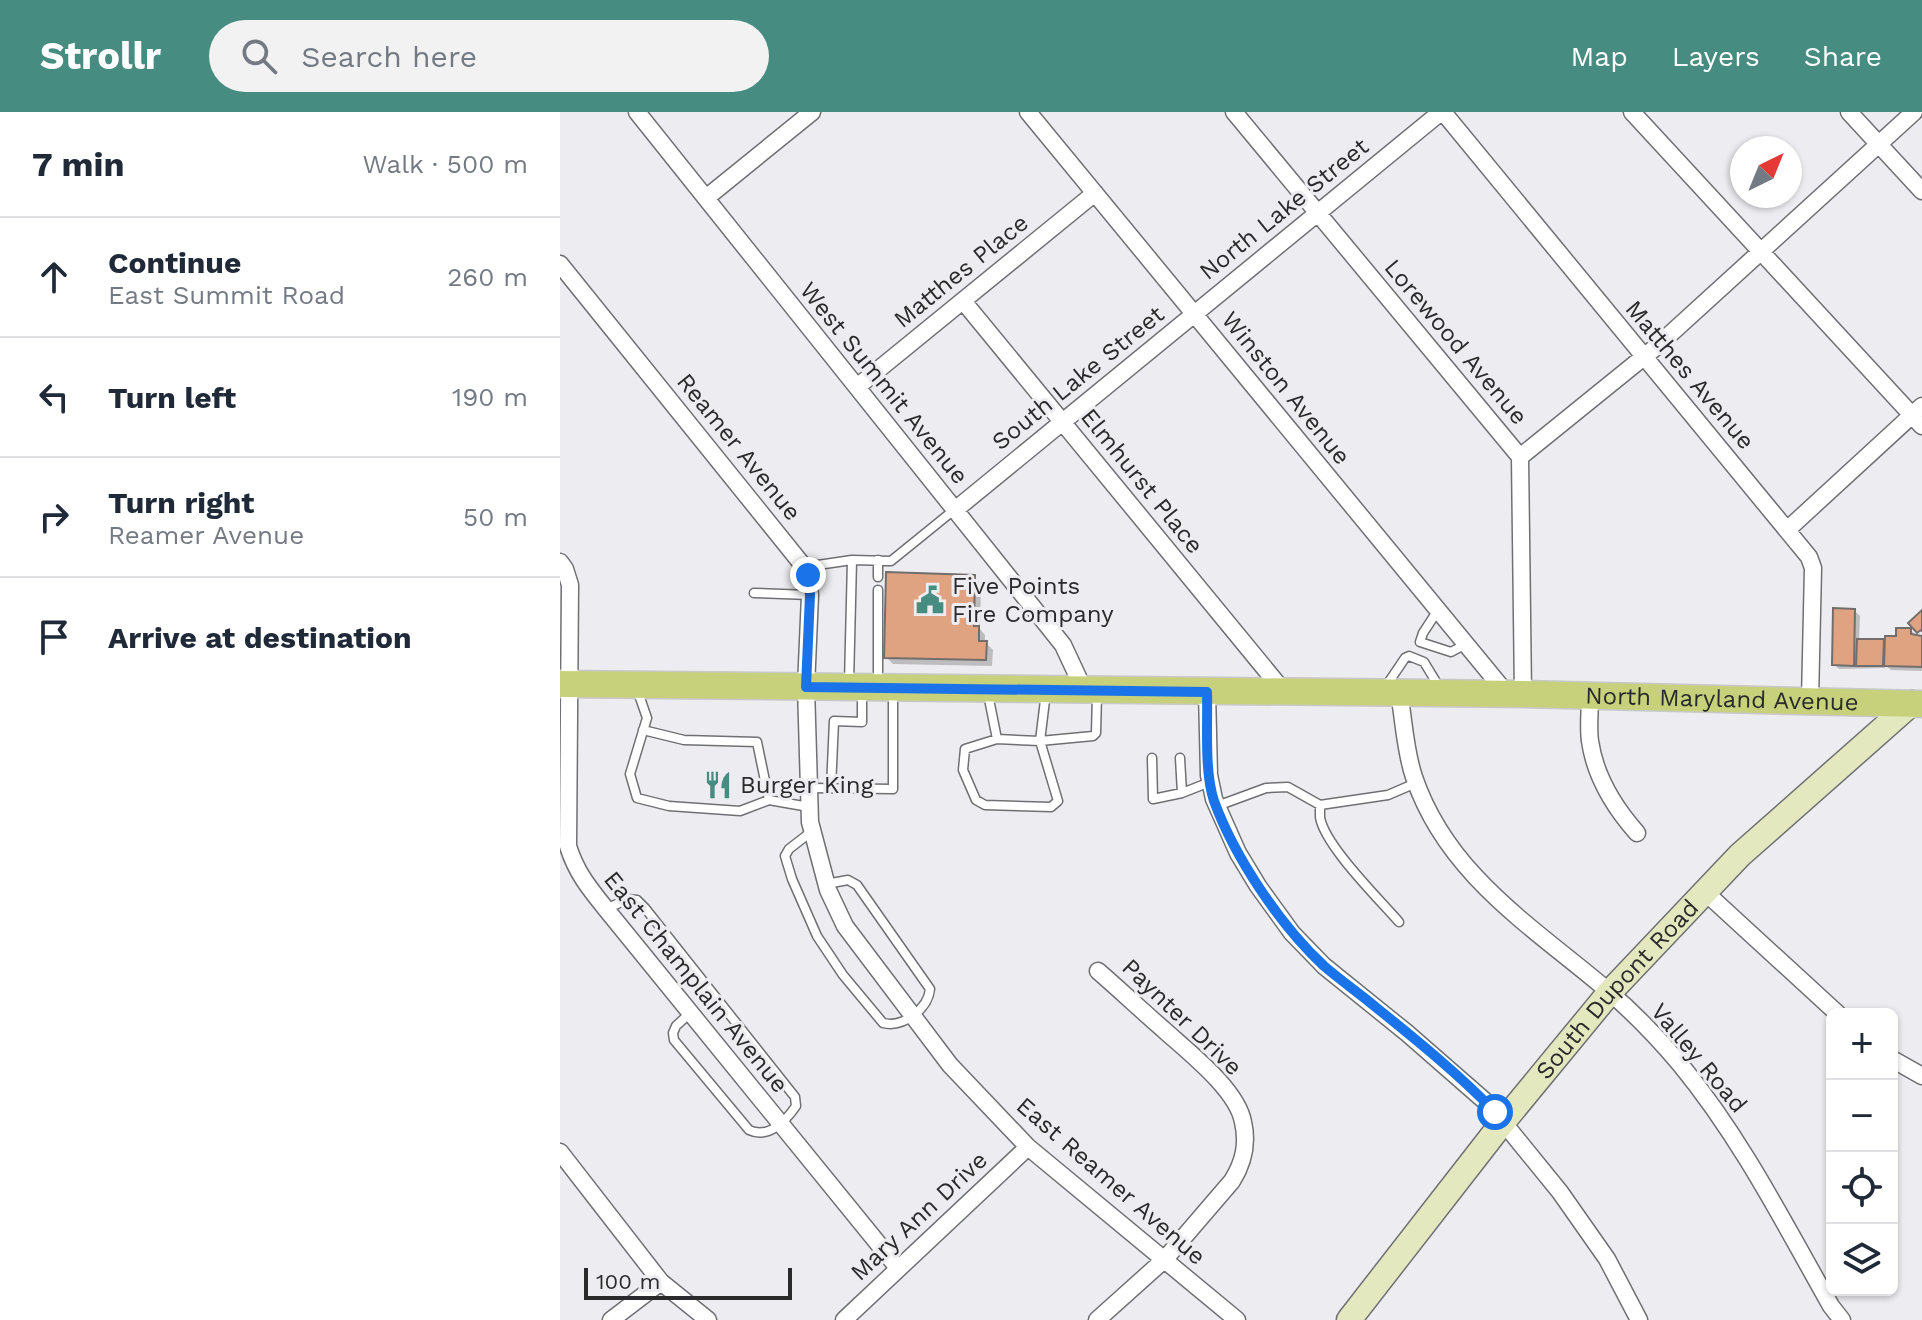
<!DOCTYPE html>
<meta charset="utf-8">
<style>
body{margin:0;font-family:"Work Sans",sans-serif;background:#f2f2f3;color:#1f2937}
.controls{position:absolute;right:24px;bottom:24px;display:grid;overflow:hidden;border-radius:12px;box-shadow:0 2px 6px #0004}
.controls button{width:72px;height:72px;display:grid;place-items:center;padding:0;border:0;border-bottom:2px solid #e0e1e3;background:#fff;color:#1f2937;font:40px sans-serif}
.compass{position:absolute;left:1170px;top:24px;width:72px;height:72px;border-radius:50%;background:#fff;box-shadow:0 2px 6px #0004;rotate:43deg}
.scale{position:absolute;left:24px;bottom:20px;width:208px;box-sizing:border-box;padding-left:8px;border:4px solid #2a2a2c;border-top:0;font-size:22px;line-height:28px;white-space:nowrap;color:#2a2a2c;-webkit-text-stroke:6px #ededf1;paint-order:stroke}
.stop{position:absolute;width:24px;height:24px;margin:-18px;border:6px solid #1a73e8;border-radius:50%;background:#fff}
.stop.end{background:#1a73e8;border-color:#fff;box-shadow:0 2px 8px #0008}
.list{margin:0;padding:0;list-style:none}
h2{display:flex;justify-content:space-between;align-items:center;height:104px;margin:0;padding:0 32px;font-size:34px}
h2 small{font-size:26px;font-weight:400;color:#747a83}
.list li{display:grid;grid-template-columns:52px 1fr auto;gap:24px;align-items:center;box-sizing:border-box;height:120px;padding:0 32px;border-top:2px solid #e0e1e3}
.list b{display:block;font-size:30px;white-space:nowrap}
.list p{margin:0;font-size:26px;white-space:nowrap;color:#747a83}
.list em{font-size:26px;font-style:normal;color:#747a83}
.icon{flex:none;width:44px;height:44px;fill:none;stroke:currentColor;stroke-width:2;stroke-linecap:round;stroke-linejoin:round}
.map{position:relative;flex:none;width:1362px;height:1208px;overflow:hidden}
header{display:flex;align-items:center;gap:48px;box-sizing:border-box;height:112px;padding:0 40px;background:#478c81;color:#fff}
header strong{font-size:38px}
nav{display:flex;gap:44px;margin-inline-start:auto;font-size:28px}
.search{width:560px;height:72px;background:#f2f2f3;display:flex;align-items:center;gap:20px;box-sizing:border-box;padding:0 28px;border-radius:44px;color:#747a83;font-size:30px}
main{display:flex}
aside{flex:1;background:#fff}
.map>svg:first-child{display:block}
</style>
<header>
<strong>Strollr</strong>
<div class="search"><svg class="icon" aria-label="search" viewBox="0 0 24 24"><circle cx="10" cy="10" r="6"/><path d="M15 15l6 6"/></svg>Search here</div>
<nav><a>Map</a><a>Layers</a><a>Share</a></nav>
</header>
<main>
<aside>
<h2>7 min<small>Walk · 500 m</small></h2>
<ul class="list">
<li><svg class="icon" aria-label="ahead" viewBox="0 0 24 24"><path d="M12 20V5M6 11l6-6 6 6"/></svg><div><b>Continue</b><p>East Summit Road</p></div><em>260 m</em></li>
<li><svg class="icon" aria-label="left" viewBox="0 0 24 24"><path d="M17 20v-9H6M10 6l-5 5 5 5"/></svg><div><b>Turn left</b></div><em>190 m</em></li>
<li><svg class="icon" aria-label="right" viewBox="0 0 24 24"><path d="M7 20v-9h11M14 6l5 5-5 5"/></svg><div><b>Turn right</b><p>Reamer Avenue</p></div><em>50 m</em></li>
<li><svg class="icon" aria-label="arrive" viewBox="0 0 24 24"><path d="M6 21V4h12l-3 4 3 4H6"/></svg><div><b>Arrive at destination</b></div></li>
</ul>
</aside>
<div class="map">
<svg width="1362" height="1208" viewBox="0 0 1362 1208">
<rect width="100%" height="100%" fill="#ededf1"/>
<!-- shadow -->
<path fill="#0003" d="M414,465L421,472L420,517L425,523V530L433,538L432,554L333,552L326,545Z
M1295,499L1300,504L1299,529H1323L1327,533L1350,518L1362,527V559L1331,558L1325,553V556L1279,557L1274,552Z"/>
<!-- building -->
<path fill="#dfa381" stroke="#726e6c" stroke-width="2" d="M326,460L415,463L414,514H419V529H427L426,548L324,546Z
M1273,496L1295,497L1294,554L1272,553Z
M1362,498V519L1361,518L1357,521L1348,511Z
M1336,516H1351V522L1362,524V555L1324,554L1325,524H1336Z
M1297,527H1324L1323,554H1296Z"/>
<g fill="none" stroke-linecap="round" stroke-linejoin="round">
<defs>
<path id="lane" d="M318,448V465
M244,455L292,448L331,449L394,398
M318,478V571
M194,481L250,483
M878,498L863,521L860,530L891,540L906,532
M289,571L292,448
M77,577L87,606L70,662L77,686L109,694L180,699L209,688L249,695
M824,577L845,546L849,544L864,550L881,578
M428,582L437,627L480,629L486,580
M83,618L124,628L197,630L209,688
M437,627L405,637L403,658L416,688L425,693L491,695L498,689L480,629L533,624L536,621L537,583
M592,646L593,687L622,681L650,670
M620,646L622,681
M250,676L333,677V579
M271,676L274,609L302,610V578
M760,693C760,697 760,701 760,705C764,733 820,788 839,810
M657,694L706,676L728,675L760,693L828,683L856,671
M251,720L229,737L225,744L232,767L257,824L283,863L323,911C343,916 368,897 370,877L297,773L288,768L266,772
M46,797L68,787L77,788L85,796L235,985L236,994C225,1010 208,1027 189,1018L114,928L113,921L116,914L130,901"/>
<path id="street" d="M77,0L503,533L524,578
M468,0L947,582
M674,0L960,345L963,582
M883,0L1249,445L1253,456L1250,588
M1072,0L1362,314
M1289,0L1362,79
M146,86L252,0
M0,152L241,451L248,463L250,483L246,575L250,710L268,778L285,814L390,953L468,1035L677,1208
M403,189L725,581
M297,275L535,81
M960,345L1096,235L1354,0
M395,398L881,0
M1227,418L1362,294
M0,450L5,457L10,473L8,734C16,760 29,776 46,797L338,1156
M647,580L649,663L654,687L678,741L698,774L732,821L764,854L847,921L926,990L943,1010L1000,1080L1047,1147L1079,1208
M839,581C844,609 845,639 854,665C887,763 973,815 1047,878C1073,900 1098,926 1120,952C1181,1026 1224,1111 1271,1194L1282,1208
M1030,584C1030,599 1028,615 1030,629C1035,664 1054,695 1077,721
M1145,780L1278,902
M1332,947L1362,964
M0,1040L101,1170L148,1208
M51,1208L101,1170
M284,1208L468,1035
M537,1208L605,1147L672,1069C684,1050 688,1032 683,1010C677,977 627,939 603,917C581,898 560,878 538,859"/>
<g id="secondary">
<path id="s1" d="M789,1208L943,1010L1050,880L1180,743L1352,591"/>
</g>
<g id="primary">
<path id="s2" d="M0,572L964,582L1362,592"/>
</g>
</defs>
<!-- lane casing -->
<use href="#lane" stroke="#6f7073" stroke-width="11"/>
<!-- street casing -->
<use href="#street" stroke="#6f7073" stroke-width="19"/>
<!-- secondary casing -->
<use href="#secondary" stroke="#6f7073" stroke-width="27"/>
<!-- primary casing -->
<use href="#primary" stroke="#c8c8c8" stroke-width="29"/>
<!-- lane -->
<use href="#lane" stroke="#fff" stroke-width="8"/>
<!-- street -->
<use href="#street" stroke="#fff" stroke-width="16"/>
<!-- secondary -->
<use href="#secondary" stroke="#e3e8be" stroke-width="24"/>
<!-- primary -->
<use href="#primary" stroke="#c7d17c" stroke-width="26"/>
</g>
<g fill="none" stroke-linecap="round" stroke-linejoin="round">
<!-- route -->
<path stroke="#1a73e8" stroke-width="10" d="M248,463L250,483L246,575L647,580C648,612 644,659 654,689C675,746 720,813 764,854C778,866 793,877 807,888C849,922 898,961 935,1000"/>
</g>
<!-- icons -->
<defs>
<symbol id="civic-bare" viewBox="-9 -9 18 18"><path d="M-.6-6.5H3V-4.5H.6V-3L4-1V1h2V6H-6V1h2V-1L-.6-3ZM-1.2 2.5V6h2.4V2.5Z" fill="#478c81" stroke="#ededf1" stroke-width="2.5" paint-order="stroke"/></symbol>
<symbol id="restaurant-bare" viewBox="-9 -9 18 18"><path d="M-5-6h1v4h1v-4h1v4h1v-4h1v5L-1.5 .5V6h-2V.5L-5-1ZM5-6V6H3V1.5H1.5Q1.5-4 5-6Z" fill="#478c81" stroke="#ededf1" stroke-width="2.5" paint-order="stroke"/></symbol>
</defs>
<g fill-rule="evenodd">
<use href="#civic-bare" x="350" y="468" width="40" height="40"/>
<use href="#restaurant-bare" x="138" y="653" width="40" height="40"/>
</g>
<g text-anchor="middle" stroke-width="6" stroke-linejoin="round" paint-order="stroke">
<!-- street labels -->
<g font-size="24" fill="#2a2a2c" stroke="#ededf1">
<text transform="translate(724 97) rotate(-39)" y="8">North Lake Street</text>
<text transform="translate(401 159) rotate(-39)" y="8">Matthes Place</text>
<text transform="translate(896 230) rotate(50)" y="8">Lorewood Avenue</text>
<text transform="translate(1130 263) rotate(50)" y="8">Matthes Avenue</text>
<text transform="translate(518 266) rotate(-39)" y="8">South Lake Street</text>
<text transform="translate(324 271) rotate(51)" y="8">West Summit Avenue</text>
<text transform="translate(726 276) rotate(51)" y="8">Winston Avenue</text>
<text transform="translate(179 335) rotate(51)" y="8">Reamer Avenue</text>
<text transform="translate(582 369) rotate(51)" y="8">Elmhurst Place</text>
<text dy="8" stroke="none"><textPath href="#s2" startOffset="1162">North Maryland Avenue</textPath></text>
<text transform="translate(136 870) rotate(51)" y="8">East Champlain Avenue</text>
<text dy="8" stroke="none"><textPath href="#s1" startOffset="426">South Dupont Road</textPath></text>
<text transform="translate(622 905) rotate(44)" y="8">Paynter Drive</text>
<text transform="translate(1139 946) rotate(50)" y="8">Valley Road</text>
<text transform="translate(551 1069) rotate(41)" y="8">East Reamer Avenue</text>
<text transform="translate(359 1104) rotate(-43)" y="8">Mary Ann Drive</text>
</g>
<!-- poi labels -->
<g font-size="24" fill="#2a2a2c" stroke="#ededf1" text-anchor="start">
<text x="392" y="482">Five Points<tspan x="392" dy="28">Fire Company</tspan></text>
<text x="180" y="681">Burger King</text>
</g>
</g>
</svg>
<div class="controls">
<button>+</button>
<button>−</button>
<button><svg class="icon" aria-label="locate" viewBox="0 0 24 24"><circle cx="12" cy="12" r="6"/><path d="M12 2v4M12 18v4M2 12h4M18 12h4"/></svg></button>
<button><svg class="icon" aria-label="layers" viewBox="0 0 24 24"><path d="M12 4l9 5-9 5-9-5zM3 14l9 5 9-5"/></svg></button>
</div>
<svg class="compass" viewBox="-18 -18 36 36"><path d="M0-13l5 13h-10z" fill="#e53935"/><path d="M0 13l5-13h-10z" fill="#747a83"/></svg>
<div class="scale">100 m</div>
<div class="stop" style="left:935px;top:1000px"></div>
<div class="stop end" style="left:248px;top:463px"></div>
</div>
</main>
